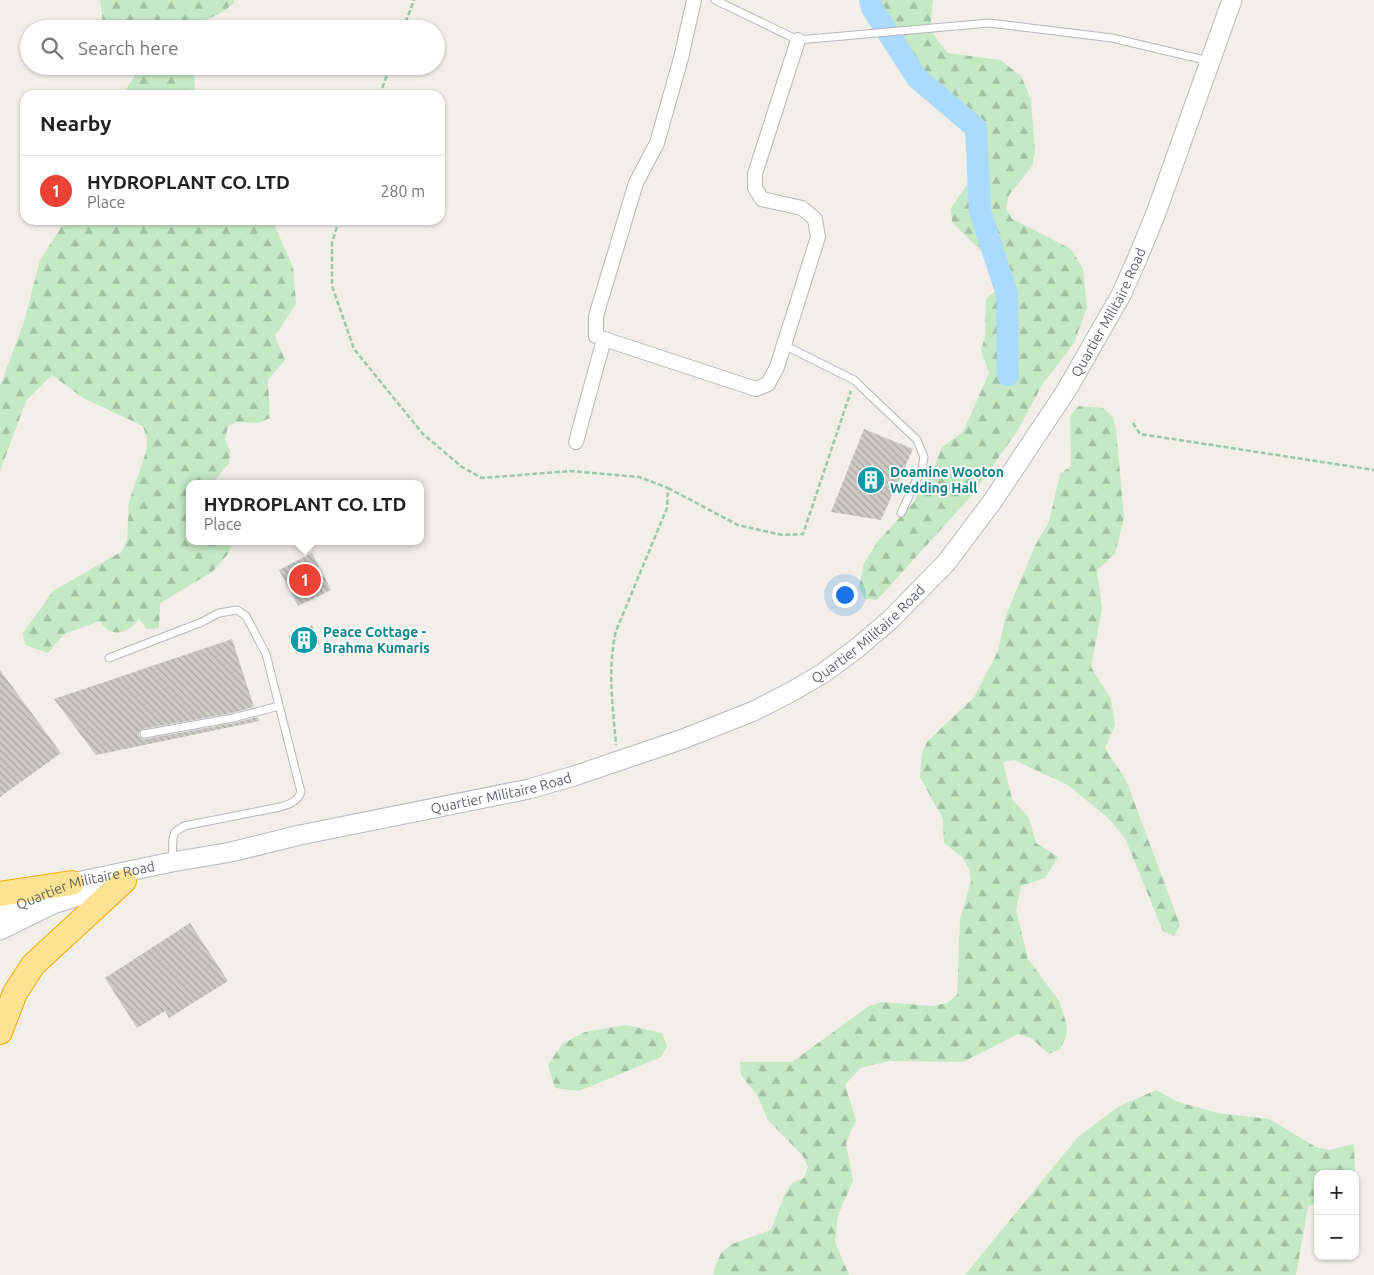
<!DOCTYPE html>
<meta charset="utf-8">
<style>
body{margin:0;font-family:Ubuntu,sans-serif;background:#f6f6f6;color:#222}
.controls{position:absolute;right:15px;bottom:15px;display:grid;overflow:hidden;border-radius:10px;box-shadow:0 1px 4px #0004}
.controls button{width:45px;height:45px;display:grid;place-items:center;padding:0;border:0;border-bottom:1px solid #e0e0e0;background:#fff;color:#222;font:25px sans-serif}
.you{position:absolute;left:844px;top:594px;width:18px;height:18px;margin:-12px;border:4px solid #fff;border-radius:50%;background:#1a73e8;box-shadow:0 0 0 8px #1a73e833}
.badge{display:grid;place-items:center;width:32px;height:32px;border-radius:50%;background:#ea4335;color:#fff;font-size:16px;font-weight:700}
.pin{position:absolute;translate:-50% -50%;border:2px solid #fff;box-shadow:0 1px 5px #0006}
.popup{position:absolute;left:186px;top:480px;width:238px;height:65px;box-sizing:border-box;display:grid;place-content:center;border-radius:10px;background:#fff;filter:drop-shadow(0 1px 4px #0005);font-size:16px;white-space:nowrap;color:#767676}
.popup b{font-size:19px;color:#222}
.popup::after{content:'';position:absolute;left:50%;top:100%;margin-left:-10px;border:10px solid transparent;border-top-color:#fff}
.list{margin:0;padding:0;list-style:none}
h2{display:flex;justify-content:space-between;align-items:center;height:65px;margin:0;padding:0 20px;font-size:21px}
h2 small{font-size:16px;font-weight:400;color:#767676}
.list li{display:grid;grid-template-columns:32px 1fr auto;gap:15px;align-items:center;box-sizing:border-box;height:70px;padding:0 20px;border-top:1px solid #e0e0e0}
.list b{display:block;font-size:19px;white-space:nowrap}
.list p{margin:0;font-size:16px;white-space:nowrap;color:#767676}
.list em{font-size:16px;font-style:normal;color:#767676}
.icon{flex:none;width:28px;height:28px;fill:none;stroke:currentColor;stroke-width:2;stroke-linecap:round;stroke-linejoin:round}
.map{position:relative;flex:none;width:1374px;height:1275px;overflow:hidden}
.search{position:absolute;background:#fff;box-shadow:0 1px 4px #0004;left:20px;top:20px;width:425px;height:55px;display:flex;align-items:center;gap:12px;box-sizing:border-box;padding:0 18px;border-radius:28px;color:#767676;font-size:19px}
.panel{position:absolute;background:#fff;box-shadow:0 1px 4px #0004;left:20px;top:90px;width:425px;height:135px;border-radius:15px}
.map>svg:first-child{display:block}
</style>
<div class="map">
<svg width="1374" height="1275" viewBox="0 0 1374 1275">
<defs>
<pattern id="forest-firs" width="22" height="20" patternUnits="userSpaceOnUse" patternTransform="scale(1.25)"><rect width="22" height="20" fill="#c5e8c5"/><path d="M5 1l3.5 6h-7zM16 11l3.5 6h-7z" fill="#a3c0a4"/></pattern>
<pattern id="building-back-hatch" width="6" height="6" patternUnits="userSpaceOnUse" patternTransform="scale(1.25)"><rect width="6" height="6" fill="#cccac5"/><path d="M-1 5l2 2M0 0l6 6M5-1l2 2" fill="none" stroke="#a9a8a4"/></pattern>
</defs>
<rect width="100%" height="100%" fill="#f1efe8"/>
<!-- forest -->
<path fill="url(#forest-firs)" d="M100,0H234V3L224,11L189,29H107L103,23Z
M861,0H933C930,29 928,30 948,53L1000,60L1021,76L1031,100L1035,152L1032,166L1009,195L1006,208L1012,219L1071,249L1083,269L1087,307L1074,343L1042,385L1018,430L972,495L877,600L865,599L859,588L864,563L878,541L914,502L923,480L933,471L942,447L963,432L989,373L981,350L985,337L986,299L995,291L999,279L987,257L952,222L951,208L973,176L968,138L948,107Z
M136,66H194L195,95H123L135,75Z
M66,220H272L293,267L296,304L275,336L285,360L268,380L270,418L259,423L236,422L228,426L225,439L230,451L229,463L214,481L215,484H190V541H233L229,553L212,572L160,603L159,628L147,629L139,619C132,628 121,637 108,630C105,628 102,624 100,621L64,634L48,653L25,645L23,633L53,591L121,552L127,540L129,502L146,452L147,438L143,426L83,398L52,375L26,401L0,471V386L24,322L40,260Z
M1079,406L1103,408L1113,417L1116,430L1124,517L1115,554L1097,570L1102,609L1091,667L1111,699L1115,725L1105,748L1126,780L1180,925L1174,936L1163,931L1125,838L1108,818L1068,785L1014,760L1003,762L1012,799L1029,818L1036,843L1058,857L1045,878L1021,886L1016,910L1028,959L1059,1001L1067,1025L1066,1037L1060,1049L1049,1054L1031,1038L1018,1034L963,1062L889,1061L860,1068L845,1085L856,1120L846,1143L853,1181L838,1215L835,1242L849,1275H714L713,1273L721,1253L732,1244L771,1230L785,1194L792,1183L804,1178L808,1167L803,1156L768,1120L757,1095L741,1075L740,1062H792L869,1006L882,1002L933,1006L947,1003L957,995L960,919L971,881L969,869L963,858L944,843L943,819L920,777L922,753L927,742L974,697L998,651L1006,615L1036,544L1049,522L1060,474L1071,466L1070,416Z
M626,1025L662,1033L667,1046L661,1057L579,1091L555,1088L548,1065L562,1044L585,1032Z
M1156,1090L1178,1102L1218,1113L1269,1119L1316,1147L1329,1150L1354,1144L1355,1169L1353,1174H1318V1201L1308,1207L1296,1275H965L1078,1137L1118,1107Z"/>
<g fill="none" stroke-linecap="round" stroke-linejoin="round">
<!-- river -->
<path stroke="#aadaff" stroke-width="22" d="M870,0L872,8L917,78L976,128L980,211L1007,294L1008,375"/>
</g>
<!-- building -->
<path fill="url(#building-back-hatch)" d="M864,429L913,449L881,520L831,512Z
M312,553L331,590L298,606L279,570Z
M312,625L320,644L296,654L288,636Z
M232,639L254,707L232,713L143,729L139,732V735L142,739H145L234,723L258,717L259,721L96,755L54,699Z
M0,670L61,753L0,797Z
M190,923L228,981L169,1018L165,1011L137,1028L105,978Z"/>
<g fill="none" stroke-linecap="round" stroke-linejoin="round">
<defs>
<path id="lane" d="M715,0L798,40L989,23L1112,38L1209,61
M784,345L854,380L917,440L924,457L922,468L901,513
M109,658L202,622L219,613L237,610L246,616L266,654L301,792C297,802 290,804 280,807L184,826L175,832L173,838L172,862
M144,734L233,718L279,706"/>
<path id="street" d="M604,339L756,389L768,384L777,367L818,237L815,219L802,208L762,199L755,188V174L798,40
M576,442L604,339L596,336V316L636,183L657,143L681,58L694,0"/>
<g id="secondary">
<path id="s1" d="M0,912L72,883L172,862L231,852L300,835L529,789L574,776L683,739L754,711L789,693L822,674L856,649L890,620L946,563L992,502L1066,391L1121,295L1138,257L1156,213L1232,0"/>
<path d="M0,930L53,904L108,887"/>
</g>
<path id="highway" d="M0,894L72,883
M0,1032L15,993L33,965L124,881"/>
</defs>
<!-- lane casing -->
<use href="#lane" stroke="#b5b8bc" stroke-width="9"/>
<!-- street casing -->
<use href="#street" stroke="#b5b8bc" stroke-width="16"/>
<!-- secondary casing -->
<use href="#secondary" stroke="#b6babf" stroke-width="21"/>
<!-- highway casing -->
<use href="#highway" stroke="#f9ab00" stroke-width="26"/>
<!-- path -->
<path stroke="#9cc7a9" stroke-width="2.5" stroke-dasharray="5 2.5" stroke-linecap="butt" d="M403,29L414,0
M380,95L390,66
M339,220L332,243V286L354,349L423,434L462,467L482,478L570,471L639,477L668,488L667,508L616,631C607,670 613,706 616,745
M1133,423L1140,434L1374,470
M668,488L738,525L782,535L803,534L851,391"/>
<!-- lane -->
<use href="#lane" stroke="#fff" stroke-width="7"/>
<!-- street -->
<use href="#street" stroke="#fff" stroke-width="14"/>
<!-- secondary -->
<use href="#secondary" stroke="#fff" stroke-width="19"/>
<!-- highway -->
<use href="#highway" stroke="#fde293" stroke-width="24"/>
</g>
<!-- icons -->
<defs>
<symbol id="building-disc" viewBox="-11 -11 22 22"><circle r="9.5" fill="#0f9aa8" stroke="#fff"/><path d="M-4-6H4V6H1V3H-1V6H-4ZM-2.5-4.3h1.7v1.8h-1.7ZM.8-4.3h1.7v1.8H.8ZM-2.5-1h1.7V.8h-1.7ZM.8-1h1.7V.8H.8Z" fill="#fff"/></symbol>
</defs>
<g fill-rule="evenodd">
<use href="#building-disc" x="855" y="464" width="32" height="32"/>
<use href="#building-disc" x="288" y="624" width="32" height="32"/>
</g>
<g text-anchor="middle" stroke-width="4" stroke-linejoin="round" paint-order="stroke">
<!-- street labels -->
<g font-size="14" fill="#5f6368" stroke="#fff">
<text dy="5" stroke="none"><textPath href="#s1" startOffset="1326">Quartier Militaire Road</textPath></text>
<text dy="5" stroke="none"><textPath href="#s1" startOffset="921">Quartier Militaire Road</textPath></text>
<text dy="5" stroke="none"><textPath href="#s1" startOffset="516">Quartier Militaire Road</textPath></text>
<text dy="5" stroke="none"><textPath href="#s1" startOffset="90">Quartier Militaire Road</textPath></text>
</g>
<!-- culture labels -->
<g font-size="14" font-weight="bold" fill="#0d838f" stroke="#fff" text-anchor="start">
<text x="890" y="477">Doamine Wooton<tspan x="890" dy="16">Wedding Hall</tspan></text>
<text x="323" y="637">Peace Cottage -<tspan x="323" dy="16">Brahma Kumaris</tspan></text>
</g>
</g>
</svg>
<div class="controls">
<button>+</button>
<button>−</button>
</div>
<div class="you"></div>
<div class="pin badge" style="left:305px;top:580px">1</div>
<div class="popup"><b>HYDROPLANT CO. LTD</b>Place</div>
<div class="search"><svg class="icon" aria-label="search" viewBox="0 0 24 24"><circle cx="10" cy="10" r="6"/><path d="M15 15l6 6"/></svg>Search here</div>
<section class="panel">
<h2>Nearby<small></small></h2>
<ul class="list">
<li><span class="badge">1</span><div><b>HYDROPLANT CO. LTD</b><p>Place</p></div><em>280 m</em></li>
</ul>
</section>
</div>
